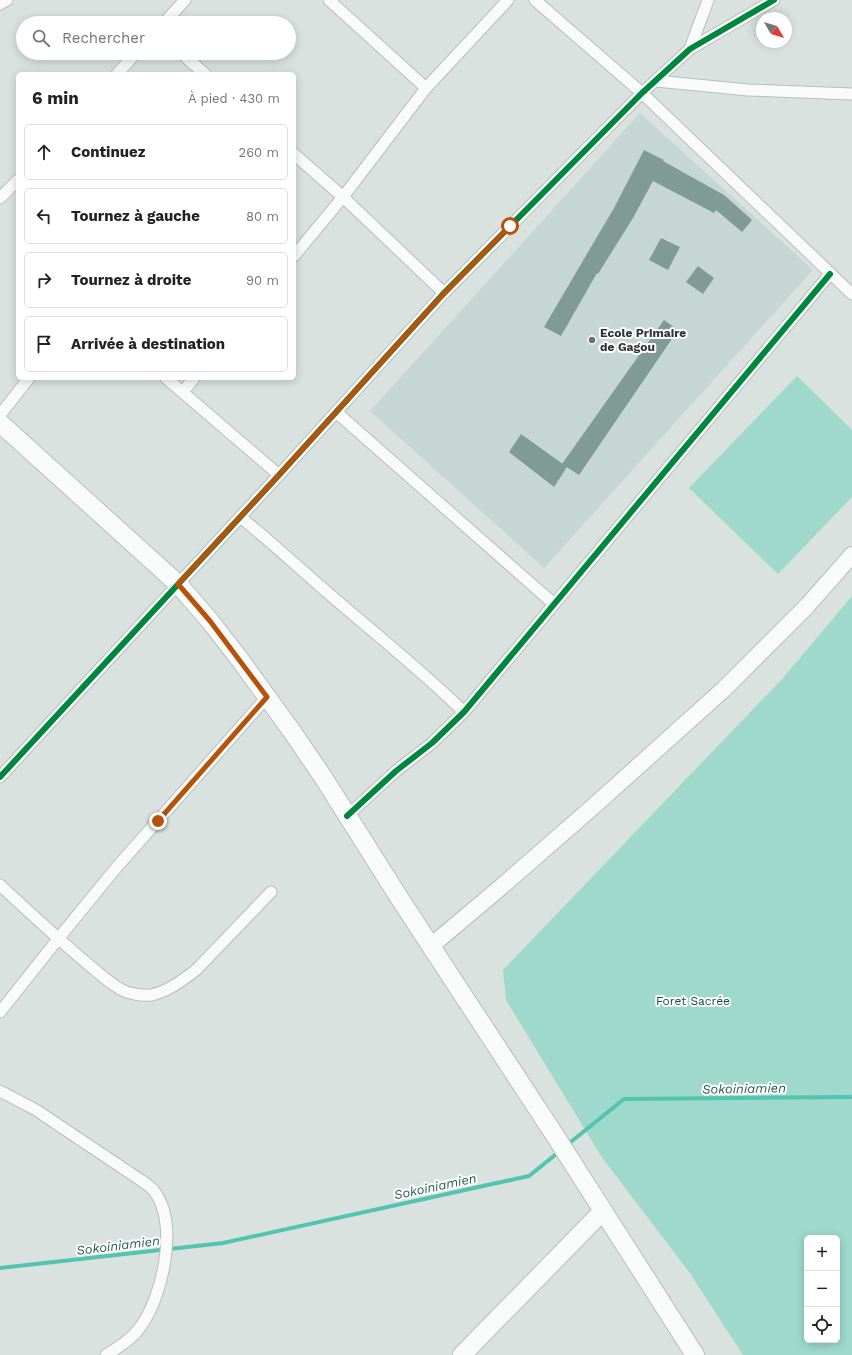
<!DOCTYPE html>
<html lang="fr">
<meta charset="utf-8">
<style>
body{margin:0;font-family:"Work Sans",sans-serif;background:#f6f6f6;color:#222}
.controls{position:absolute;right:12px;bottom:12px;display:grid;overflow:hidden;border-radius:6px;box-shadow:0 2px 10px #0003}
.controls button{width:36px;height:36px;display:grid;place-items:center;padding:0;border:0;border-bottom:1px solid #e0e0e0;background:#fff;color:#222;font:20px sans-serif}
.compass{position:absolute;left:756px;top:12px;width:36px;height:36px;border-radius:50%;background:#fff;box-shadow:0 2px 10px #0003;rotate:128deg}
.stop{position:absolute;width:12px;height:12px;margin:-9px;border:3px solid #b45309;border-radius:50%;background:#fff}
.stop.end{background:#b45309;border-color:#fff;box-shadow:0 1px 4px #0008}
.list{margin:0;padding:0;list-style:none}
h2{display:flex;justify-content:space-between;align-items:center;height:52px;margin:0;padding:0 16px;font-size:17px}
h2 small{font-size:13px;font-weight:400;color:#767676}
.list li{display:grid;grid-template-columns:26px 1fr auto;gap:12px;align-items:center;box-sizing:border-box;height:56px;margin:0 8px 8px;padding:0 8px;border:1px solid #e0e0e0;border-radius:6px}
.list b{display:block;font-size:15px;white-space:nowrap}
.list em{font-size:13px;font-style:normal;color:#767676}
.icon{flex:none;width:22px;height:22px;fill:none;stroke:currentColor;stroke-width:2;stroke-linecap:round;stroke-linejoin:round}
.map{position:relative;flex:none;width:852px;height:1355px;overflow:hidden}
.search{position:absolute;background:#fff;box-shadow:0 2px 10px #0003;left:16px;top:16px;width:280px;height:44px;display:flex;align-items:center;gap:10px;box-sizing:border-box;padding:0 14px;border-radius:22px;color:#767676;font-size:15px}
.panel{position:absolute;background:#fff;box-shadow:0 2px 10px #0003;left:16px;top:72px;width:280px;height:308px;border-radius:6px}
.map>svg:first-child{display:block}
</style>
<div class="map">
<svg width="852" height="1355" viewBox="0 0 852 1355">
<rect width="100%" height="100%" fill="#dae2e0"/>
<!-- built -->
<path fill="#c6d7d3" d="M640,113L813,270L544,568L370,411Z"/>
<!-- green -->
<path fill="#9ed9cc" fill-rule="evenodd" d="M797,376L852,430V497L778,574L689,488Z
M852,596V1355H743L689,1272L601,1156L506,1000L503,970L783,678ZM807,1238H837V1340H807Z"/>
<g fill="none" stroke-linecap="round" stroke-linejoin="round">
<!-- stream -->
<path stroke="#54c3b1" stroke-width="4" d="M567,1145L624,1099L852,1097
M0,1268L223,1243L529,1176L560,1151"/>
</g>
<!-- building -->
<path fill="#809a96" d="M644,150L664,160L663,161L724,195L752,220L742,232L716,210L714,213L653,181L633,218L598,274L597,273L561,336L544,327L614,208Z
M661,238L680,247L668,270L649,260Z
M698,266L714,278L703,294L686,282Z
M664,320L678,330L579,475L562,464Z
M521,434L567,467L554,487L509,452Z"/>
<g fill="none" stroke-linecap="round" stroke-linejoin="round">
<defs>
<path id="street" d="M329,0L426,88
M535,0L642,93L852,294
M0,4L7,0
M164,23L185,0
M690,49L708,0
M181,53L205,74
M117,74L136,53
M656,81L748,90L852,94
M294,154L343,197L444,293
M0,198L18,180
M294,256L343,197L426,88L508,0
M166,378L279,475
M183,392L194,378
M336,412L554,604
M0,415L29,378
M240,517C273,543 303,572 335,599C378,636 423,672 464,712
M0,777L279,475L444,293L642,93L690,49L774,0
M347,816L396,771L432,743L464,712L830,274
M0,885C29,912 58,939 89,965C100,974 111,985 124,991C131,994 143,996 151,995C167,992 183,980 196,970L271,892
M0,1012L58,939L116,868L267,697
M0,1091L36,1110L142,1181C146,1184 151,1187 154,1191C179,1223 163,1295 141,1326C132,1339 119,1347 106,1355"/>
<path id="secondary" d="M431,946L501,887L595,805L724,689L807,606L852,555"/>
<path id="primary" d="M0,423L178,584L210,621L241,661L293,733L323,777L400,899L554,1134L695,1355
M462,1355L603,1211"/>
</defs>
<!-- street casing -->
<use href="#street" stroke="#b8bebd" stroke-width="13"/>
<!-- secondary casing -->
<use href="#secondary" stroke="#b8bebd" stroke-width="18"/>
<!-- primary casing -->
<use href="#primary" stroke="#b8bebd" stroke-width="20"/>
<!-- street -->
<use href="#street" stroke="#f9fbfa" stroke-width="11"/>
<!-- secondary -->
<use href="#secondary" stroke="#f9fbfa" stroke-width="16"/>
<!-- primary -->
<use href="#primary" stroke="#f9fbfa" stroke-width="18"/>
<defs>
<path id="cycleway" d="M0,777L279,475L444,293L642,93L690,49L774,0
M347,816L396,771L432,743L464,712L830,274"/>
</defs>
<!-- cycleway casing -->
<use href="#cycleway" stroke="#fff" stroke-width="8"/>
<!-- cycleway -->
<use href="#cycleway" stroke="#00873e" stroke-width="6"/>
</g>
<g fill="none" stroke-linecap="round" stroke-linejoin="round">
<!-- route -->
<path stroke="#b45309" stroke-width="5" d="M158,821L267,697L210,621L178,584L279,475L434,304L510,226"/>
</g>
<!-- markers -->
<circle fill="#6c7271" stroke="#fff" stroke-width="1.5" cx="592" cy="340" r="4"/>
<g text-anchor="middle" stroke-width="4" stroke-linejoin="round" paint-order="stroke">
<!-- poi labels -->
<g font-size="12" font-weight="bold" fill="#303635" stroke="#fff" text-anchor="start">
<text x="600" y="337">Ecole Primaire<tspan x="600" dy="14">de Gagou</tspan></text>
</g>
<!-- park labels -->
<g font-size="12" fill="#124c42" stroke="#fff">
<text x="693" y="1005">Foret Sacrée</text>
</g>
<!-- water labels -->
<g font-size="13" font-style="italic" fill="#265d52" stroke="#fff">
<text transform="translate(744 1088) rotate(-1)" y="5">Sokoiniamien</text>
<text transform="translate(435 1186) rotate(-12)" y="5">Sokoiniamien</text>
<text transform="translate(118 1245) rotate(-7)" y="5">Sokoiniamien</text>
</g>
</g>
</svg>
<div class="controls">
<button>+</button>
<button>−</button>
<button><svg class="icon" aria-label="locate" viewBox="0 0 24 24"><circle cx="12" cy="12" r="6"/><path d="M12 2v4M12 18v4M2 12h4M18 12h4"/></svg></button>
</div>
<svg class="compass" viewBox="-18 -18 36 36"><path d="M0-13l5 13h-10z" fill="#e53935"/><path d="M0 13l5-13h-10z" fill="#767676"/></svg>
<div class="stop" style="left:510px;top:226px"></div>
<div class="stop end" style="left:158px;top:821px"></div>
<div class="search"><svg class="icon" aria-label="search" viewBox="0 0 24 24"><circle cx="10" cy="10" r="6"/><path d="M15 15l6 6"/></svg>Rechercher</div>
<section class="panel">
<h2>6 min<small>À pied · 430 m</small></h2>
<ul class="list">
<li><svg class="icon" aria-label="ahead" viewBox="0 0 24 24"><path d="M12 20V5M6 11l6-6 6 6"/></svg><div><b>Continuez</b></div><em>260 m</em></li>
<li><svg class="icon" aria-label="left" viewBox="0 0 24 24"><path d="M17 20v-9H6M10 6l-5 5 5 5"/></svg><div><b>Tournez à gauche</b></div><em>80 m</em></li>
<li><svg class="icon" aria-label="right" viewBox="0 0 24 24"><path d="M7 20v-9h11M14 6l5 5-5 5"/></svg><div><b>Tournez à droite</b></div><em>90 m</em></li>
<li><svg class="icon" aria-label="arrive" viewBox="0 0 24 24"><path d="M6 21V4h12l-3 4 3 4H6"/></svg><div><b>Arrivée à destination</b></div></li>
</ul>
</section>
</div>
